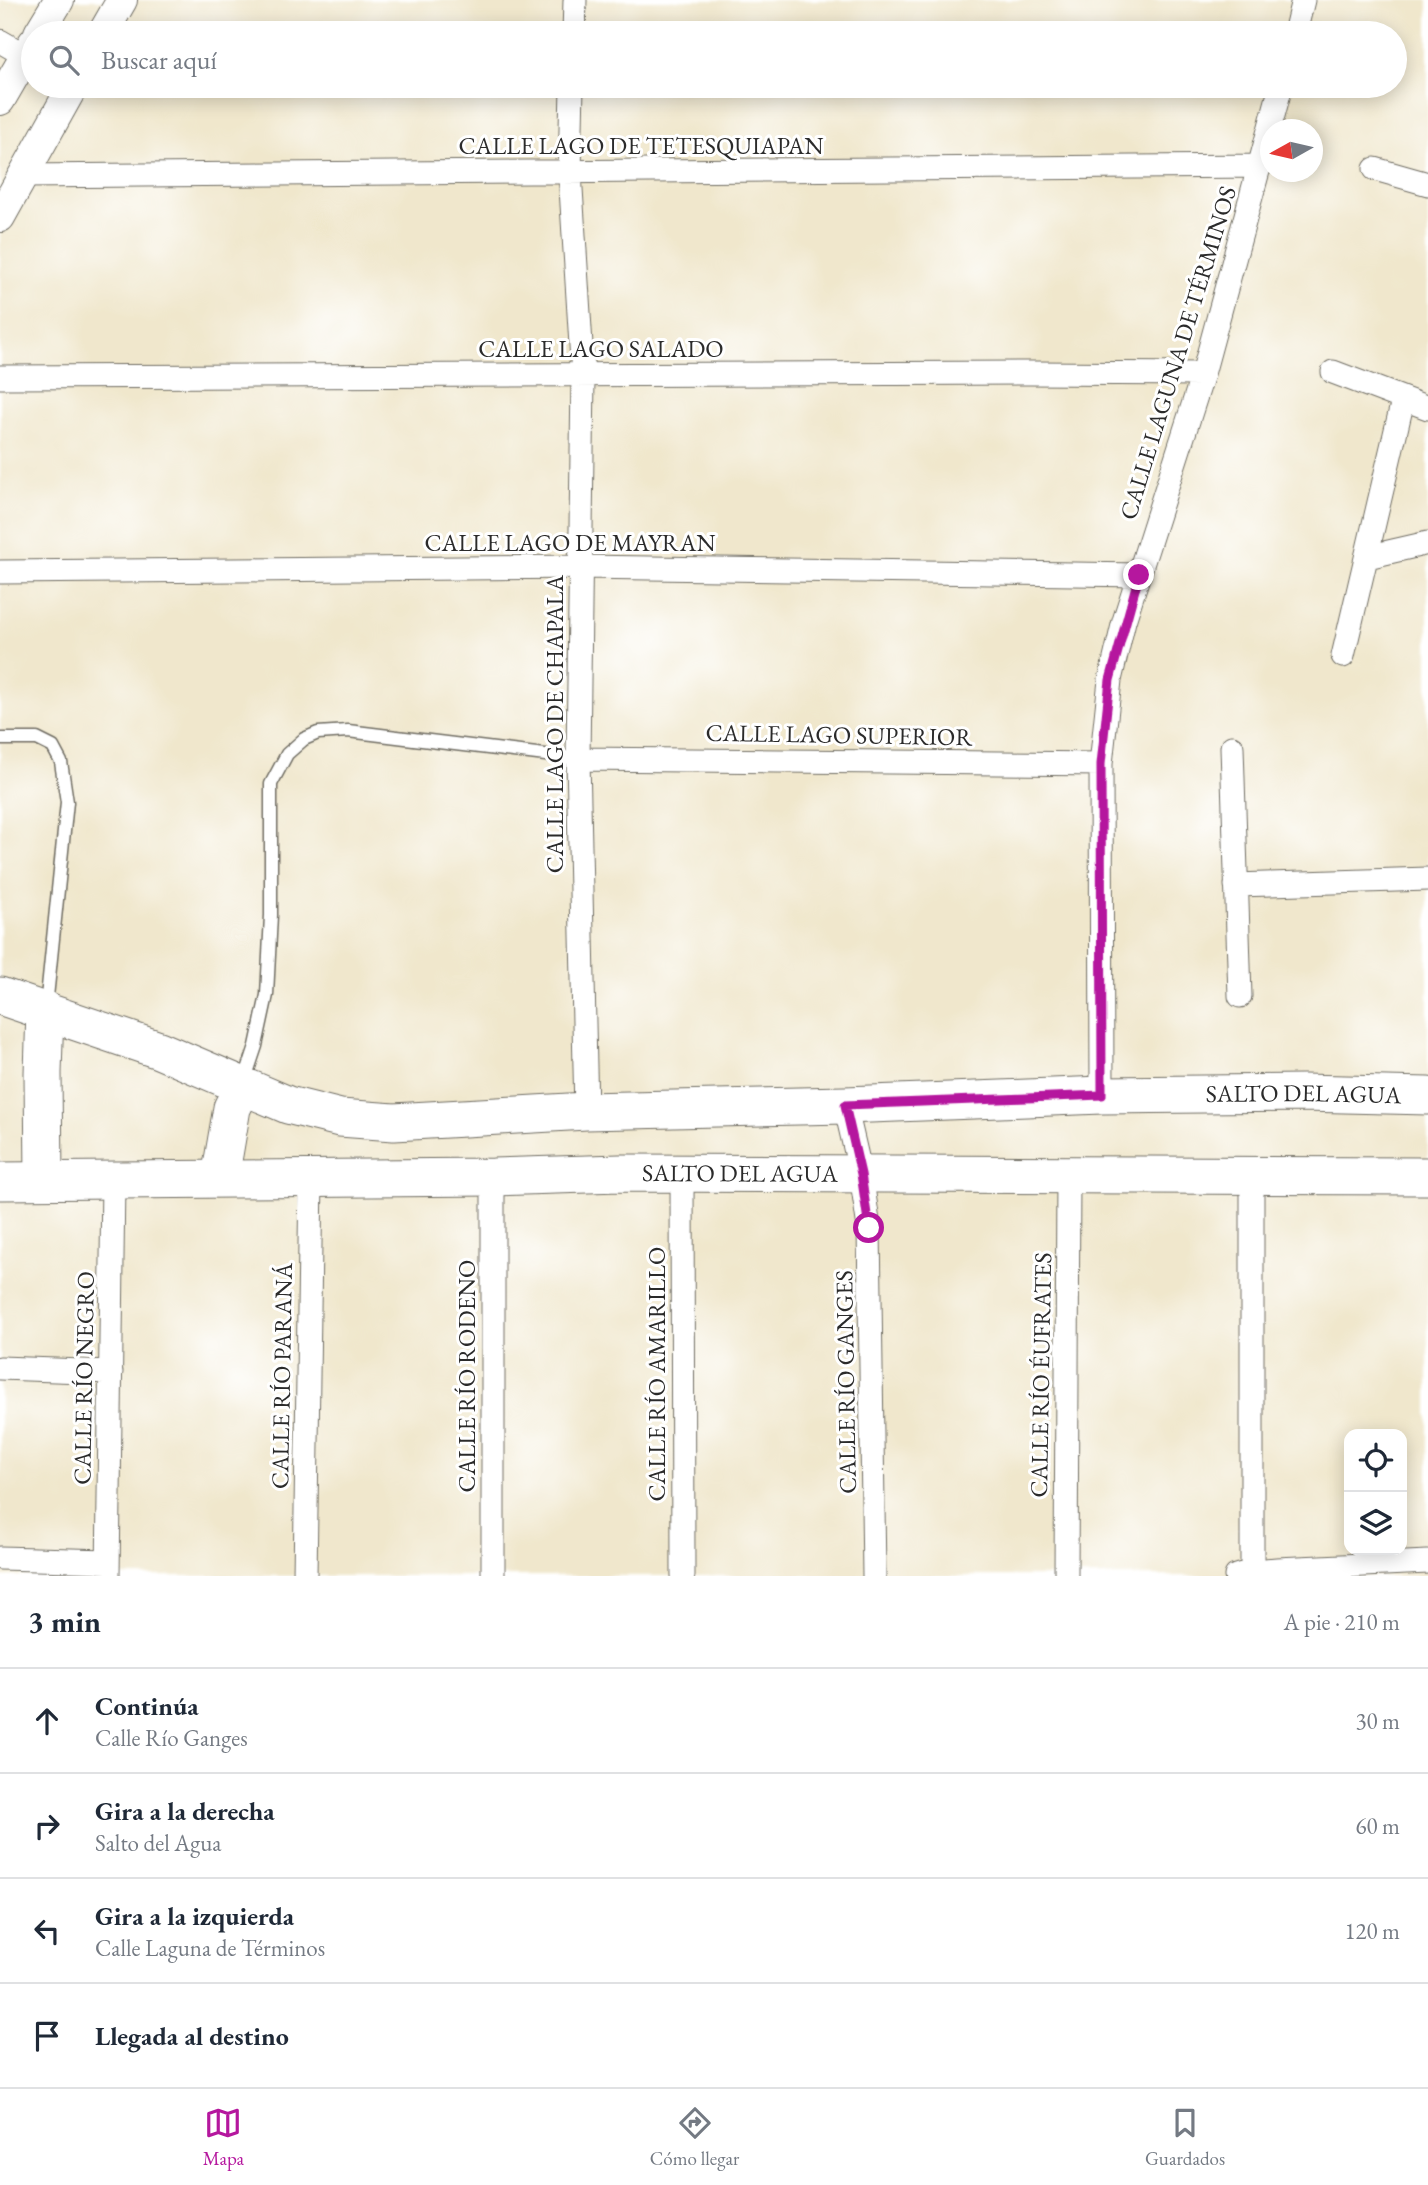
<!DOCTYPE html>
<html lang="es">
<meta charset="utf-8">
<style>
body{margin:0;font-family:"EB Garamond",serif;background:#f6f6f7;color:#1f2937}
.controls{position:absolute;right:21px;bottom:21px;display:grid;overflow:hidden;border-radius:14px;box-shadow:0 4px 18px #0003}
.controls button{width:63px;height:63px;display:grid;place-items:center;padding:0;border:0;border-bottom:2px solid #e0e1e3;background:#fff;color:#1f2937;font:35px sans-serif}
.compass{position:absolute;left:1260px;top:119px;width:63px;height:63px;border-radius:50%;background:#fff;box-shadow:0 4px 18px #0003;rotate:262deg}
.stop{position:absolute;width:21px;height:21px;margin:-16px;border:5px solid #b5179e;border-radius:50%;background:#fff}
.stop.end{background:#b5179e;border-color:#fff;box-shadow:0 2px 7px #0008}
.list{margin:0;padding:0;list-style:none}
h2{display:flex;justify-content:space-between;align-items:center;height:91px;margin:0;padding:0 28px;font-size:30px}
h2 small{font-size:23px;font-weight:400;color:#747a83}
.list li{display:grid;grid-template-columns:46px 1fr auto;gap:21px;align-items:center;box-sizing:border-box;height:105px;padding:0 28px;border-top:2px solid #e0e1e3}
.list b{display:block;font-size:26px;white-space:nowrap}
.list p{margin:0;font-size:23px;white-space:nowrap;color:#747a83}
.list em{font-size:23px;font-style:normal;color:#747a83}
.icon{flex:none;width:38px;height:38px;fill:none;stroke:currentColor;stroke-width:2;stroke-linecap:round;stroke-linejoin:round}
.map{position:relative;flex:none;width:1428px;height:1576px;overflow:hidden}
.search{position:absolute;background:#fff;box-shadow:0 4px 18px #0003;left:21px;right:21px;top:21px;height:77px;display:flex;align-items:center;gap:18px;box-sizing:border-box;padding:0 24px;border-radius:38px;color:#747a83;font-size:26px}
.sheet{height:511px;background:#fff}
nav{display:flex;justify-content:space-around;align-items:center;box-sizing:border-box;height:98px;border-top:2px solid #e0e1e3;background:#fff;font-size:19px;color:#747a83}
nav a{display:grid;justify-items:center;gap:4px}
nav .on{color:#b5179e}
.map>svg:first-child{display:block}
</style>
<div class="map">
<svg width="1428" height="1576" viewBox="0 0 1428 1576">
<rect width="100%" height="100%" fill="#fff"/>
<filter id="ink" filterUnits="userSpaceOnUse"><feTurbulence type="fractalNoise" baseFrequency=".0143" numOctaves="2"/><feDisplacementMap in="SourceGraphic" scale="14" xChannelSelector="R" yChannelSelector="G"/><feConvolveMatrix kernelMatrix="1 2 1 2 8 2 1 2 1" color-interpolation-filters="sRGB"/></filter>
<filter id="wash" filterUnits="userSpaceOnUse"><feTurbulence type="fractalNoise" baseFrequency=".00686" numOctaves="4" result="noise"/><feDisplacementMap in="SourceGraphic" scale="28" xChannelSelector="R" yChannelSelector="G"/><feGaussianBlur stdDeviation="1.57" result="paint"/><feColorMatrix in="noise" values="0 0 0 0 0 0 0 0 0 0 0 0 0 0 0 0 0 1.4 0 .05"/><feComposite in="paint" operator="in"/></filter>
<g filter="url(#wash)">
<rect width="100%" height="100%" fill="#f0e7cc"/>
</g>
<g filter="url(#ink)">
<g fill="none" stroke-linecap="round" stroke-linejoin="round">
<defs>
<path id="service" d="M0,739H37L53,747L61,762L67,802L46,1007
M244,1082L256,1046L267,995L271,915V784L287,754L304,739L318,733L348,731L578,759"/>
<path id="minor" d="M574,33L575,0
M1295,33L1303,0
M0,41L26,56
M572,86L570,173L583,376L578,759L586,1111
M1375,169L1428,184
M22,176L1261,166
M1333,372L1428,408
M0,377L1031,373L1203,374
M1367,557L1428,543
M0,572L581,567L1139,575
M1343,656L1403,400
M1232,747L1240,996
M578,759L1101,764
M1236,885L1428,879
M1102,1095L1101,764L1110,680L1124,621L1203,374L1281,86
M845,1105L861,1174L869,1228L874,1576
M682,1173L683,1576
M0,1368L111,1372
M0,1558L108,1561
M1252,1571V1177
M108,1576L113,1180
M305,1576L311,1178
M493,1576V1177
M1066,1576L1068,1175
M1236,1576L1252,1571L1277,1569L1428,1562"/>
<path id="tertiary" d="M39,33L59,0
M103,33L122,0
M0,100L33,43
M0,217L73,86"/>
<g id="primary">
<path id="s1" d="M0,996L159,1050L288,1105L340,1118L394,1122L586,1111L845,1105L1102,1095L1303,1093L1428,1096"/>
<path d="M220,1178L232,1108L243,1086"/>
<path d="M44,1180L43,1073L45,1010"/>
<path id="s2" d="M0,1181L493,1177L620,1173L1428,1176"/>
</g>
</defs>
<!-- service casing -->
<use href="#service" stroke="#706d63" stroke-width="15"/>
<!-- minor casing -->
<use href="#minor" stroke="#706d63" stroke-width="25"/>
<!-- tertiary casing -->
<use href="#tertiary" stroke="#706d63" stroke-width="32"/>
<!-- primary casing -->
<use href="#primary" stroke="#706d63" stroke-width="39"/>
<!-- service -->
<use href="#service" stroke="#fff" stroke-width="12"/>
<!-- minor -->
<use href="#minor" stroke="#fff" stroke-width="23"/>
<!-- tertiary -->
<use href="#tertiary" stroke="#fff" stroke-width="30"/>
<!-- primary -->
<use href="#primary" stroke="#fff" stroke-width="37"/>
</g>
</g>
<g fill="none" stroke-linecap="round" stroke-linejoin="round" filter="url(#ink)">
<!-- route -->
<path stroke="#b5179e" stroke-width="9" d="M869,1228L861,1174L845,1105L1102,1095L1101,764L1110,680L1139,575"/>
</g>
<g text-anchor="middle" stroke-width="6" stroke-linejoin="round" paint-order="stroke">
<!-- street labels -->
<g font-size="24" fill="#2b2b2b" stroke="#fff">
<text x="641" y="154">CALLE LAGO DE TETESQUIAPAN</text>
<text x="601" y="357">CALLE LAGO SALADO</text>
<text transform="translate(1178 353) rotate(-73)" y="8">CALLE LAGUNA DE TÉRMINOS</text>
<text x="570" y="551">CALLE LAGO DE MAYRAN</text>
<text transform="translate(555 724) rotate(-90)" y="8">CALLE LAGO DE CHAPALA</text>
<text transform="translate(839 735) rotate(1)" y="8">CALLE LAGO SUPERIOR</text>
<text dy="8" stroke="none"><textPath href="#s1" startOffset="1326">SALTO DEL AGUA</textPath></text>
<text dy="8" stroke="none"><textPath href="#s2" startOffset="740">SALTO DEL AGUA</textPath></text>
<text transform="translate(657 1374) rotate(-90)" y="8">CALLE RÍO AMARILLO</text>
<text transform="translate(1041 1375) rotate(-89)" y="8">CALLE RÍO ÉUFRATES</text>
<text transform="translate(282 1376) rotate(-89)" y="8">CALLE RÍO PARANÁ</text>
<text transform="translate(467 1376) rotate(-90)" y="8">CALLE RÍO RODENO</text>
<text transform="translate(84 1378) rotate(-89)" y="8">CALLE RÍO NEGRO</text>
<text transform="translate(846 1382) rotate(-91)" y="8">CALLE RÍO GANGES</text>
</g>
</g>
</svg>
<div class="controls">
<button><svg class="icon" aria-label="locate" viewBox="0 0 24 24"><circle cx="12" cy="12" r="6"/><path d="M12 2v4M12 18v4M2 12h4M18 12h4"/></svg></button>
<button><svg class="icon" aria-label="layers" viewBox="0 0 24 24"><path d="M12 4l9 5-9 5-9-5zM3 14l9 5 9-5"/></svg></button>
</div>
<svg class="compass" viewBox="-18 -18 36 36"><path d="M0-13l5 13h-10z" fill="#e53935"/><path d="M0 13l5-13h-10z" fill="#747a83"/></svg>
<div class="stop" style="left:869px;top:1228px"></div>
<div class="stop end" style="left:1139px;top:575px"></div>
<div class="search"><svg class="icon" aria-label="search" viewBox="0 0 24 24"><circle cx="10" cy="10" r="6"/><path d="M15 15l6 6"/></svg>Buscar aquí</div>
</div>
<section class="sheet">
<h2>3 min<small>A pie · 210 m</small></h2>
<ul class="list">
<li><svg class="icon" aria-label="ahead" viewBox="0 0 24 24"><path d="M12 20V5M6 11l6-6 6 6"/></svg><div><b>Continúa</b><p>Calle Río Ganges</p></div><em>30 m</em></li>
<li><svg class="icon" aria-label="right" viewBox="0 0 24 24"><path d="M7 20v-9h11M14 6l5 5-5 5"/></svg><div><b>Gira a la derecha</b><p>Salto del Agua</p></div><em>60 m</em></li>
<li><svg class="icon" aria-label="left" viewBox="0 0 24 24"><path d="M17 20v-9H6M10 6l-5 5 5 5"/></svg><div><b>Gira a la izquierda</b><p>Calle Laguna de Términos</p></div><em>120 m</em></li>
<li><svg class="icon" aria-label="arrive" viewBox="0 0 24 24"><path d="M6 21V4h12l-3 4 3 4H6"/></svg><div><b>Llegada al destino</b></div></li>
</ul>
</section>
<nav>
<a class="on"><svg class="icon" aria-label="map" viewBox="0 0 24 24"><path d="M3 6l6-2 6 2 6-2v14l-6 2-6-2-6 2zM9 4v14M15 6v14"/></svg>Mapa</a>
<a><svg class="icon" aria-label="directions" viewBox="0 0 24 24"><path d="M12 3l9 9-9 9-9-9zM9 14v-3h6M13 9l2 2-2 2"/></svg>Cómo llegar</a>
<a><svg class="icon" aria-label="saved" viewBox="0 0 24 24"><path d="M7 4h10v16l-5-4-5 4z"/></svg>Guardados</a>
</nav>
